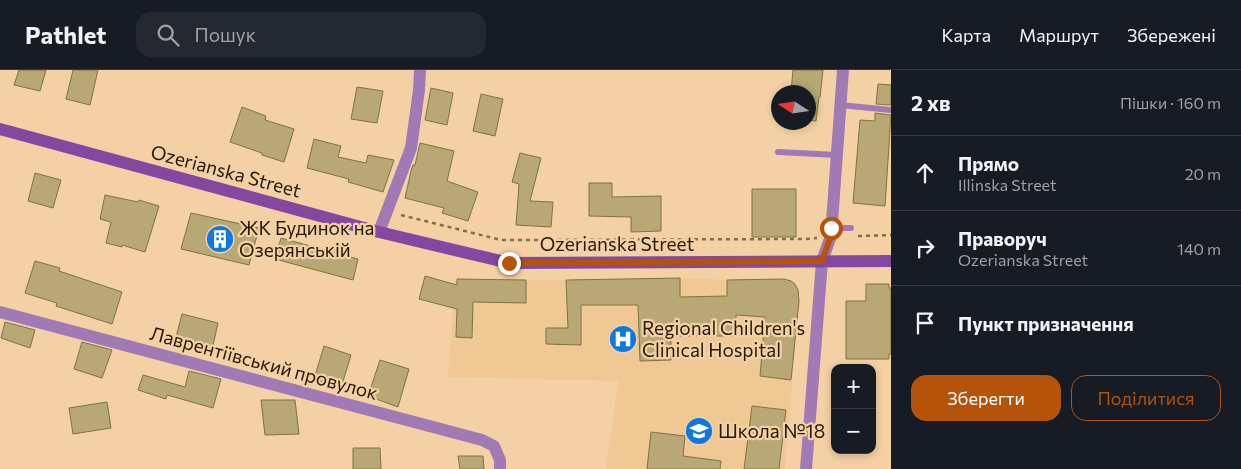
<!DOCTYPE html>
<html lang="uk">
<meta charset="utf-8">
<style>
body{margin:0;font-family:Commissioner,sans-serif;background:#242831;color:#f1f3f6}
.controls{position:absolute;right:15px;bottom:15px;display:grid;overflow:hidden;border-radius:10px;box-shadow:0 2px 8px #0003}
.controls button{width:45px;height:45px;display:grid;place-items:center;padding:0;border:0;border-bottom:1px solid #363941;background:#171b24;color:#f1f3f6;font:25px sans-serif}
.compass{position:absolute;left:771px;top:15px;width:45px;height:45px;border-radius:50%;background:#171b24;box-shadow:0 2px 8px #0003;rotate:282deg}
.stop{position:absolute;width:15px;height:15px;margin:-11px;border:4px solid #b45309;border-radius:50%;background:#fff}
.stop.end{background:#b45309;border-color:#fff;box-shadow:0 1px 5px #0008}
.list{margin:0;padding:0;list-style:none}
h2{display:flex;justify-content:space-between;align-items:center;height:65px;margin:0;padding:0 20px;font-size:21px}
h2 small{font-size:16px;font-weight:400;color:#9ea1a6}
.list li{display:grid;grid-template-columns:32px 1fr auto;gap:15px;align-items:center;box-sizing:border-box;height:75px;padding:0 20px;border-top:1px solid #363941}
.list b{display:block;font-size:19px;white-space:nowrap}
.list p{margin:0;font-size:16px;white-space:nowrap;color:#9ea1a6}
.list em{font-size:16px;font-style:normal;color:#9ea1a6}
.actions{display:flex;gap:10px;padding:15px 20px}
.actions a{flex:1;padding:11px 0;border:1px solid #b45309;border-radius:15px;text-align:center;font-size:18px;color:#b45309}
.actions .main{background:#b45309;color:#fff}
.icon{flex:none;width:28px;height:28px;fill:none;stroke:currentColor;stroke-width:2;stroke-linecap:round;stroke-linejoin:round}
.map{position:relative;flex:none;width:891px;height:399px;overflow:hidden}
header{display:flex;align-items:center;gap:30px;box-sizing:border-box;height:70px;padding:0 25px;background:#171b24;border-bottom:1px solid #363941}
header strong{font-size:24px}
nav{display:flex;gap:28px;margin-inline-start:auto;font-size:18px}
.search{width:350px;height:45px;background:#242831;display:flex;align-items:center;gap:12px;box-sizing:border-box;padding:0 18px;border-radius:15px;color:#9ea1a6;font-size:19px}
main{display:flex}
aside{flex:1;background:#171b24}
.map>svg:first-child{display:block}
</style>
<header>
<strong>Pathlet</strong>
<div class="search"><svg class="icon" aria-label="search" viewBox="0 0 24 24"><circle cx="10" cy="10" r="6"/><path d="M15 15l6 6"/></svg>Пошук</div>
<nav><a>Карта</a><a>Маршрут</a><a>Збережені</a></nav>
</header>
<main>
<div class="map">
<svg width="891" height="399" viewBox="0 0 891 399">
<rect width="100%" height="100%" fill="#f4d1a4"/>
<!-- built -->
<path fill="#efc894" d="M680,208L727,210L784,209L791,211L795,214L798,220L799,231L785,399H606L618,311L448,307L455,210H566Z"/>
<!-- building -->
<path fill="#b7a875" stroke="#807240" d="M19,0H46L40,21L14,15Z
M73,0H98L90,35L66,29Z
M793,0H823L820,27H819L816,51L808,50V22H791Z
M878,14L891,15V35L876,34Z
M357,17L383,21L377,53L351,49Z
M431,18L453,23L447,55L425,50Z
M481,24L503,29L495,66L473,61Z
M242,37L266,46L265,50L294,59L284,92L262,85V83L230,72Z
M875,43L891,45L885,136L853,133L860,50L875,51Z
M314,69L341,76L338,87L366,93L368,85L394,90L383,122L348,112L349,109L307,98Z
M420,73L454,81L447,111L478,122L468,151L442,143L444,138L405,128L411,101L413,95H415Z
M520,83L541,88L530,131L553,132L551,157L516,155L519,114L512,112Z
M35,103L61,110L53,138L28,131Z
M589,113H612V127L661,126V161L631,162V147L589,146Z
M752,119H796V167H752Z
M105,125L138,132L139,130L159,136L145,182L122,175V177L106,173L111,152L100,149Z
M191,143L259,158L249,195L181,179Z
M281,168L358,189L353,210L275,189Z
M35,191L60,198L59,201L122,222L112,254L56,236L57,233L25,223Z
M425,206L457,215V209L526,210V233L473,232L472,268L456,267L457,239L419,229Z
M680,208V227L727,226V210L784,209L791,211L795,214L798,220L799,231L791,310L760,306L765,247L736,245V266H671V290L640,291L638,235H581V275L546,274V258H568L566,210Z
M866,214H889V218H891V284H889V289H846V231H866Z
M182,244L218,253L212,280L175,271Z
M5,252L35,260L30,278L1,268Z
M82,272L112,280L102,308L74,299Z
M324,276L351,285L341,318L314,309Z
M380,290L409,299L398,337L368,326Z
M189,301L221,309L213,338L167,325L166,329L138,320L143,305L185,317Z
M261,330H295L299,364L265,365Z
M107,332L111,358L73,364L69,338Z
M752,336L786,340L779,399H744Z
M651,362L685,366L683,386L721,391L720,399H647Z
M353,378H380L381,399H353Z
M458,386H483L484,399H460Z"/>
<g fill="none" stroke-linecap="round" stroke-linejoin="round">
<!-- path -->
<path stroke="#836c4e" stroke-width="2.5" stroke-dasharray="4 4" stroke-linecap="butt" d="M401,145L501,170L806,169L817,168
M858,166L891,165"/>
<!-- lane -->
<path stroke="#a179b5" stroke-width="6" d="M840,35L891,40
M778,82L837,85
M831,158H851"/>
<!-- street -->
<path stroke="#a179b5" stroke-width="12" d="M379,162L411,78L419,20L420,0
M0,242L482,370L494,376L500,390V399
M806,399L822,191L831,166L843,0"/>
<!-- secondary -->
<path stroke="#8548a1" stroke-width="12" d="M0,59L379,162L509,193L891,191"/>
</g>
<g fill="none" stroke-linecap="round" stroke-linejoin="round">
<!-- route -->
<path stroke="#b45309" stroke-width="6" d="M509,193L822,191L831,166V158"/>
</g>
<!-- icons -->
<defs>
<symbol id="building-disc" viewBox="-11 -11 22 22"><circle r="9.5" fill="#0c78e0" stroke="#f4d1a4"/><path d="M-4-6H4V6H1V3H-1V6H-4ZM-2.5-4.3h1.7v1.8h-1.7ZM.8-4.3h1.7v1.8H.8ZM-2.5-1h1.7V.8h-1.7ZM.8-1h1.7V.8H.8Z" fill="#fff"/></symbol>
<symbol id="hospital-disc" viewBox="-11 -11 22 22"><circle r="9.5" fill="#0c78e0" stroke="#f4d1a4"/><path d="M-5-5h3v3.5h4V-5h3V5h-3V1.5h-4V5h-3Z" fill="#fff"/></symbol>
<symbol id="school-disc" viewBox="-11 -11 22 22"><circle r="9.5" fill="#0c78e0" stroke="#f4d1a4"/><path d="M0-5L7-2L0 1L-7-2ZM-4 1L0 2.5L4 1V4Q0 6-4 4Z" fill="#fff"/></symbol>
</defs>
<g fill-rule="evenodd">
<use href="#building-disc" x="204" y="153" width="32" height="32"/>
<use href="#hospital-disc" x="607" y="253" width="32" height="32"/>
<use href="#school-disc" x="683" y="345" width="32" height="32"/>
</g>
<g text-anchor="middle" stroke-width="4.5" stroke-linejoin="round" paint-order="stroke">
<!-- street labels -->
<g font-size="19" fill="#261908" stroke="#f4d1a4">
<text transform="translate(226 101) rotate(15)" y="7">Ozerianska Street</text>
<text x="617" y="181">Ozerianska Street</text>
<text transform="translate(264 293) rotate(15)" y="7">Лаврентіївський провулок</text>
</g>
<!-- poi labels -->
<g font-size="19" fill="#261908" stroke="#f4d1a4" text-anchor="start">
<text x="239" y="165">ЖК Будинок на<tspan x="239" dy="22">Озерянській</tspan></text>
<text x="642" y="265">Regional Children's<tspan x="642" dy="22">Clinical Hospital</tspan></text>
<text x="718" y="368">Школа №18</text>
</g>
</g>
</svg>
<div class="controls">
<button>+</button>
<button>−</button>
</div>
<svg class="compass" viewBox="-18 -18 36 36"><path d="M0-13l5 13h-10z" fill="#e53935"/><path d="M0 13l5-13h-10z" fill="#9ea1a6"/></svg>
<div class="stop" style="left:831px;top:158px"></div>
<div class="stop end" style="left:509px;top:193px"></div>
</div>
<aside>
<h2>2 хв<small>Пішки · 160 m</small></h2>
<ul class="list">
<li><svg class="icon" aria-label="ahead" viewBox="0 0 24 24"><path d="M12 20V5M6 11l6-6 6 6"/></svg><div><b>Прямо</b><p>Illinska Street</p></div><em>20 m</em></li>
<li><svg class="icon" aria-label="right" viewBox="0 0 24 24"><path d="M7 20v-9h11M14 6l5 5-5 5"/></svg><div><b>Праворуч</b><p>Ozerianska Street</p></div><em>140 m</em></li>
<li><svg class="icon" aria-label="arrive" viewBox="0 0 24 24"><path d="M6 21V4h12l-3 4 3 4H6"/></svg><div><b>Пункт призначення</b></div></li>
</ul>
<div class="actions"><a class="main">Зберегти</a><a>Поділитися</a></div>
</aside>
</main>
